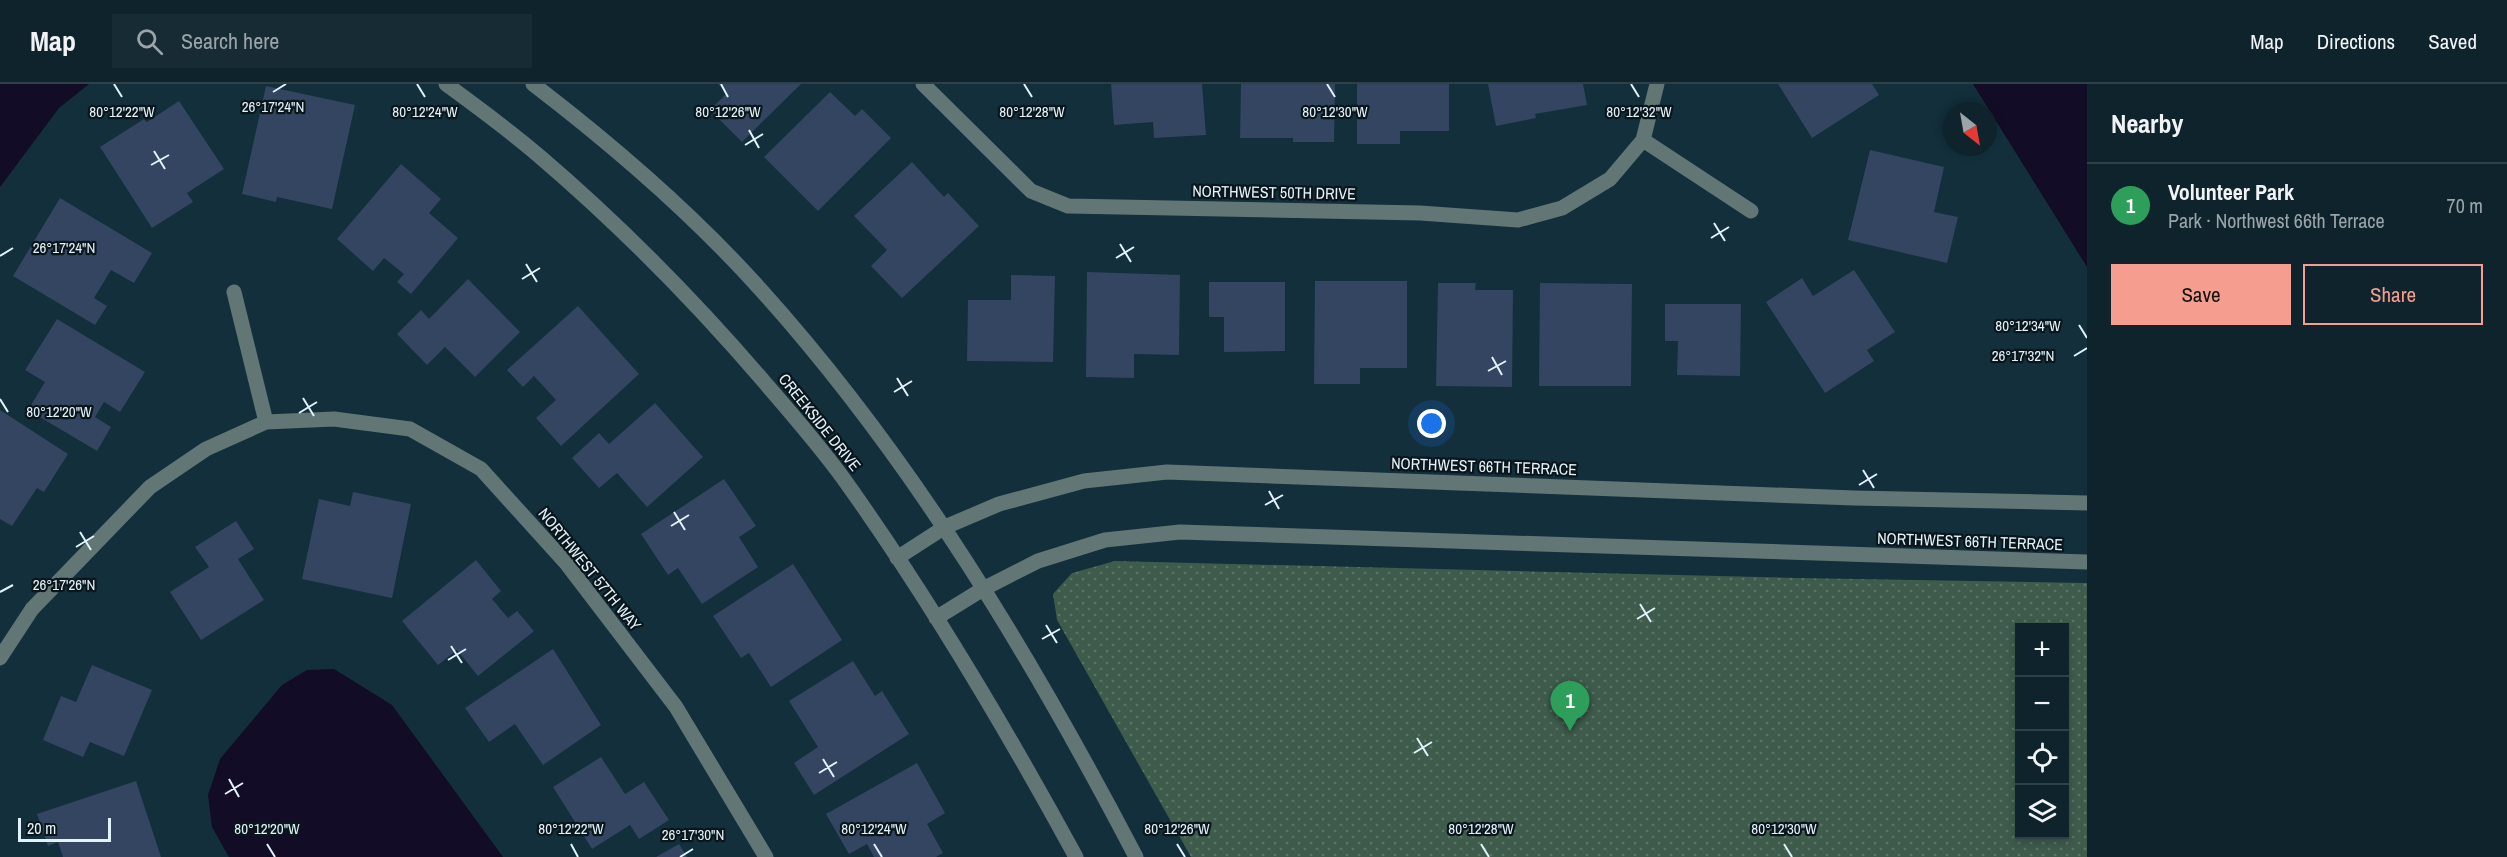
<!DOCTYPE html>
<meta charset="utf-8">
<style>
body{margin:0;font-family:"Archivo Narrow",sans-serif;background:#172b34;color:#f1f3f6}
.controls{position:absolute;right:18px;bottom:18px;display:grid;overflow:hidden;border-radius:0px;box-shadow:0 3px 9px #0003}
.controls button{width:54px;height:54px;display:grid;place-items:center;padding:0;border:0;border-bottom:2px solid #2e4048;background:#0e232c;color:#f1f3f6;font:30px sans-serif}
.compass{position:absolute;left:1943px;top:18px;width:54px;height:54px;border-radius:50%;background:#0e232c;box-shadow:0 3px 9px #0003;rotate:149deg}
.scale{position:absolute;left:18px;bottom:15px;width:93px;box-sizing:border-box;padding-left:6px;border:3px solid #e2f2fa;border-top:0;font-size:16px;line-height:21px;white-space:nowrap;color:#e2f2fa;-webkit-text-stroke:4px #0a161b;paint-order:stroke}
.you{position:absolute;left:1432px;top:340px;width:21px;height:21px;margin:-15px;border:4px solid #fff;border-radius:50%;background:#1a73e8;box-shadow:0 0 0 9px #1a73e833}
.badge{display:grid;place-items:center;width:39px;height:39px;border-radius:50%;background:#f59d8f;color:#fff;font-size:20px;font-weight:700}
.pin{position:absolute;translate:-50% -50px;filter:drop-shadow(0 2px 3px #0008)}
.pin::after{content:'';position:absolute;top:32px;width:21px;height:18px;background:inherit;clip-path:polygon(0 0,100% 0,50% 100%)}
.list{margin:0;padding:0;list-style:none}
h2{display:flex;justify-content:space-between;align-items:center;height:78px;margin:0;padding:0 24px;font-size:26px}
h2 small{font-size:20px;font-weight:400;color:#9ba4a9}
.list li{display:grid;grid-template-columns:39px 1fr auto;gap:18px;align-items:center;box-sizing:border-box;height:84px;padding:0 24px;border-top:2px solid #2e4048}
.list b{display:block;font-size:22px;white-space:nowrap}
.list p{margin:0;font-size:20px;white-space:nowrap;color:#9ba4a9}
.list em{font-size:20px;font-style:normal;color:#9ba4a9}
.actions{display:flex;gap:12px;padding:18px 24px}
.actions a{flex:1;padding:14px 0;border:2px solid #f59d8f;border-radius:0px;text-align:center;font-size:21px;color:#f59d8f}
.actions .main{background:#f59d8f;color:#111}
.icon{flex:none;width:33px;height:33px;fill:none;stroke:currentColor;stroke-width:2;stroke-linecap:round;stroke-linejoin:round}
.map{position:relative;flex:none;width:2087px;height:773px;overflow:hidden}
header{display:flex;align-items:center;gap:36px;box-sizing:border-box;height:84px;padding:0 30px;background:#0e232c;border-bottom:2px solid #2e4048}
header strong{font-size:28px}
nav{display:flex;gap:33px;margin-inline-start:auto;font-size:21px}
.search{width:420px;height:54px;background:#172b34;display:flex;align-items:center;gap:15px;box-sizing:border-box;padding:0 21px;border-radius:0px;color:#9ba4a9;font-size:22px}
main{display:flex}
aside{flex:1;background:#0e232c}
.map>svg:first-child{display:block}
</style>
<header>
<strong>Map</strong>
<div class="search"><svg class="icon" aria-label="search" viewBox="0 0 24 24"><circle cx="10" cy="10" r="6"/><path d="M15 15l6 6"/></svg>Search here</div>
<nav><a>Map</a><a>Directions</a><a>Saved</a></nav>
</header>
<main>
<div class="map">
<svg width="2087" height="773" viewBox="0 0 2087 773">
<defs>
<pattern id="park-dots" width="8" height="8" patternUnits="userSpaceOnUse" patternTransform="scale(1.5)"><rect width="8" height="8" fill="#3e5b4c"/><path d="M2 2h.1M6 6h.1" fill="none" stroke="#5a7367" stroke-width="1.8" stroke-linecap="round"/></pattern>
</defs>
<rect width="100%" height="100%" fill="#122f3b"/>
<!-- park -->
<path fill="url(#park-dots)" fill-rule="evenodd" d="M1115,477L1797,494L2087,499V773H1191L1057,536L1053,510L1072,489ZM2020,544H2064V750H2020Z"/>
<!-- water -->
<path fill="#130c26" d="M0,0H89L59,24L0,103Z
M1973,0H2087V183Z
M334,585L392,621L503,773H229L212,743L208,711L220,675L282,601L307,586Z"/>
<!-- building -->
<path fill="#334560" d="M718,0H801L742,58L710,26L727,9Z
M1111,0H1202L1206,51L1154,54L1153,38L1114,41Z
M1241,0H1335L1334,58H1293V54H1240Z
M1357,0H1449V47H1400V60H1357Z
M1488,0H1583L1587,21L1535,30L1536,34L1496,42Z
M1778,0H1872L1879,11L1812,54Z
M266,2L355,21L332,125L277,113L276,118L242,110Z
M830,8L855,32L862,25L891,54L818,127L764,73Z
M179,17L224,85L187,109L193,118L152,144L100,63L144,35L147,38Z
M1870,66L1944,83L1934,128L1958,133L1947,179L1848,156Z
M912,78L944,113L948,109L979,142L902,214L871,182L887,166L854,132Z
M401,80L441,115L429,129L458,154L411,210L397,198L404,190L384,174L373,187L337,155Z
M60,114L152,169L134,199L111,186L94,214L107,222L95,241L13,192Z
M1854,186L1895,248L1867,266L1874,277L1825,309L1766,218L1802,194L1813,212Z
M1087,188L1180,191L1179,271L1134,270V294L1086,293Z
M1011,191L1055,192L1053,278L967,277L968,216H1011Z
M468,195L520,248L475,293L445,263L427,281L397,250L421,226L429,235Z
M1315,197H1407V284H1360V300H1314Z
M1209,198H1285V267L1224,268V233H1209Z
M1438,199H1476L1475,206H1513L1512,303L1436,302Z
M1540,199L1632,200L1631,302H1539Z
M1665,220H1741L1740,292L1677,291L1678,257H1665Z
M578,222L639,290L561,362L536,334L556,316L534,292L523,303L507,286Z
M57,235L145,288L120,328L104,318L95,333L111,343L97,367L28,326L45,298L25,286Z
M655,319L703,373L647,423L617,389L599,404L572,374L599,349L609,360Z
M0,326L68,370L44,408L37,404L12,442L0,435Z
M724,395L756,442L739,453L758,483L702,520L678,484L668,491L641,450Z
M353,408L411,420L392,514L302,495L319,415L350,422Z
M236,437L254,465L238,475L264,516L201,556L170,508L209,483L195,463Z
M476,476L501,507L492,515L508,534L517,527L534,547L478,592L457,566L438,581L402,537Z
M793,480L842,556L771,603L749,569L741,574L713,532Z
M553,565L601,641L543,681L515,640L489,658L465,624Z
M853,577L875,612L882,607L909,650L814,711L794,679L818,663L789,617Z
M92,581L152,606L124,672L90,658L83,673L43,656L61,612L76,618Z
M601,673L625,710L644,698L669,736L639,755L630,741L592,765L553,703Z
M917,679L945,729L927,740L943,769L936,773H874L867,760L849,770L826,730Z
M136,697L161,773H63L58,758L48,762L37,730Z
M679,760L687,773H656Z"/>
<g fill="none" stroke-linecap="round" stroke-linejoin="round">
<!-- minor -->
<path stroke="#637676" stroke-width="15" d="M446,0C477,23 509,46 538,71C620,141 696,218 766,300C792,330 819,361 843,394C929,514 1005,643 1076,773
M533,0C614,62 693,130 761,206C913,375 1031,572 1136,773
M923,0L1031,107L1068,122L1420,129L1518,136L1562,124L1610,95L1643,56L1657,0
M1643,56L1751,127
M234,208L266,338
M897,474L945,443L999,420L1084,397L1167,388L1854,414L2087,419
M936,534L983,505L1038,477L1105,456L1180,448L2087,478
M0,574L32,525L150,403L206,365L266,338L334,335L410,345L481,385L566,479L676,623L766,773"/>
</g>
<!-- ticks -->
<path fill="none" stroke="#e2f2fa" stroke-width="2" d="M114,0L122,13M417,0L425,13M721,0L728,13M1024,0L1032,13M1327,0L1335,13M1631,0L1639,13M273,8L286,0M749,46L759,64M745,61L763,50M154,67L165,85M151,81L169,71M1714,139L1725,157M1711,154L1729,143M1120,160L1131,178M0,172L13,164M1116,174L1134,163M526,180L537,198M522,195L540,184M2079,241L2087,254M2074,272L2087,264M1492,273L1502,291M1488,287L1506,277M897,294L908,312M894,308L912,297M303,314L314,332M0,315L8,328M299,329L317,318M1863,386L1874,404M1859,401L1877,390M1269,407L1279,425M1265,421L1283,411M674,428L685,446M671,442L689,431M80,448L91,466M76,463L94,452M0,508L13,501M1640,520L1651,538M1637,535L1655,524M1046,541L1057,559M1042,555L1060,545M451,562L462,579M448,576L466,565M1417,654L1428,672M1414,669L1432,658M823,675L834,693M819,689L837,678M229,695L239,713M225,710L243,699M267,760L275,773M571,760L578,773M874,760L882,773M1177,760L1185,773M1481,760L1489,773M1784,760L1792,773M680,773L693,765"/>
<g text-anchor="middle" stroke-width="4.5" stroke-linejoin="round" paint-order="stroke">
<!-- street labels -->
<g font-size="16" fill="#e2f2fa" stroke="#0a161b">
<text transform="translate(1274 108) rotate(1)" y="6">NORTHWEST 50TH DRIVE</text>
<text transform="translate(820 338) rotate(51)" y="6">CREEKSIDE DRIVE</text>
<text transform="translate(1484 382) rotate(2)" y="6">NORTHWEST 66TH TERRACE</text>
<text transform="translate(1970 457) rotate(2)" y="6">NORTHWEST 66TH TERRACE</text>
<text transform="translate(590 485) rotate(51)" y="6">NORTHWEST 57TH WAY</text>
</g>
</g>
<g font-size="15" text-anchor="middle" fill="#e2f2fa" stroke="#0a161b" stroke-width="4.5" stroke-linejoin="round" paint-order="stroke">
<text x="273" y="28">26°17'24"N</text>
<text x="122" y="33">80°12'22"W</text>
<text x="425" y="33">80°12'24"W</text>
<text x="728" y="33">80°12'26"W</text>
<text x="1032" y="33">80°12'28"W</text>
<text x="1639" y="33">80°12'32"W</text>
<text x="1335" y="33">80°12'30"W</text>
<text x="64" y="169">26°17'24"N</text>
<text x="2028" y="247">80°12'34"W</text>
<text x="2023" y="277">26°17'32"N</text>
<text x="59" y="333">80°12'20"W</text>
<text x="64" y="506">26°17'26"N</text>
<text x="267" y="750">80°12'20"W</text>
<text x="571" y="750">80°12'22"W</text>
<text x="874" y="750">80°12'24"W</text>
<text x="1177" y="750">80°12'26"W</text>
<text x="1481" y="750">80°12'28"W</text>
<text x="1784" y="750">80°12'30"W</text>
<text x="693" y="756">26°17'30"N</text>
</g>
</svg>
<div class="controls">
<button>+</button>
<button>−</button>
<button><svg class="icon" aria-label="locate" viewBox="0 0 24 24"><circle cx="12" cy="12" r="6"/><path d="M12 2v4M12 18v4M2 12h4M18 12h4"/></svg></button>
<button><svg class="icon" aria-label="layers" viewBox="0 0 24 24"><path d="M12 4l9 5-9 5-9-5zM3 14l9 5 9-5"/></svg></button>
</div>
<svg class="compass" viewBox="-18 -18 36 36"><path d="M0-13l5 13h-10z" fill="#e53935"/><path d="M0 13l5-13h-10z" fill="#9ba4a9"/></svg>
<div class="scale">20 m</div>
<div class="you"></div>
<div class="pin badge" style="left:1570px;top:647px;background:#2e9e5b">1</div>
</div>
<aside>
<h2>Nearby<small></small></h2>
<ul class="list">
<li><span class="badge" style="background:#2e9e5b">1</span><div><b>Volunteer Park</b><p>Park · Northwest 66th Terrace</p></div><em>70 m</em></li>
</ul>
<div class="actions"><a class="main">Save</a><a>Share</a></div>
</aside>
</main>
